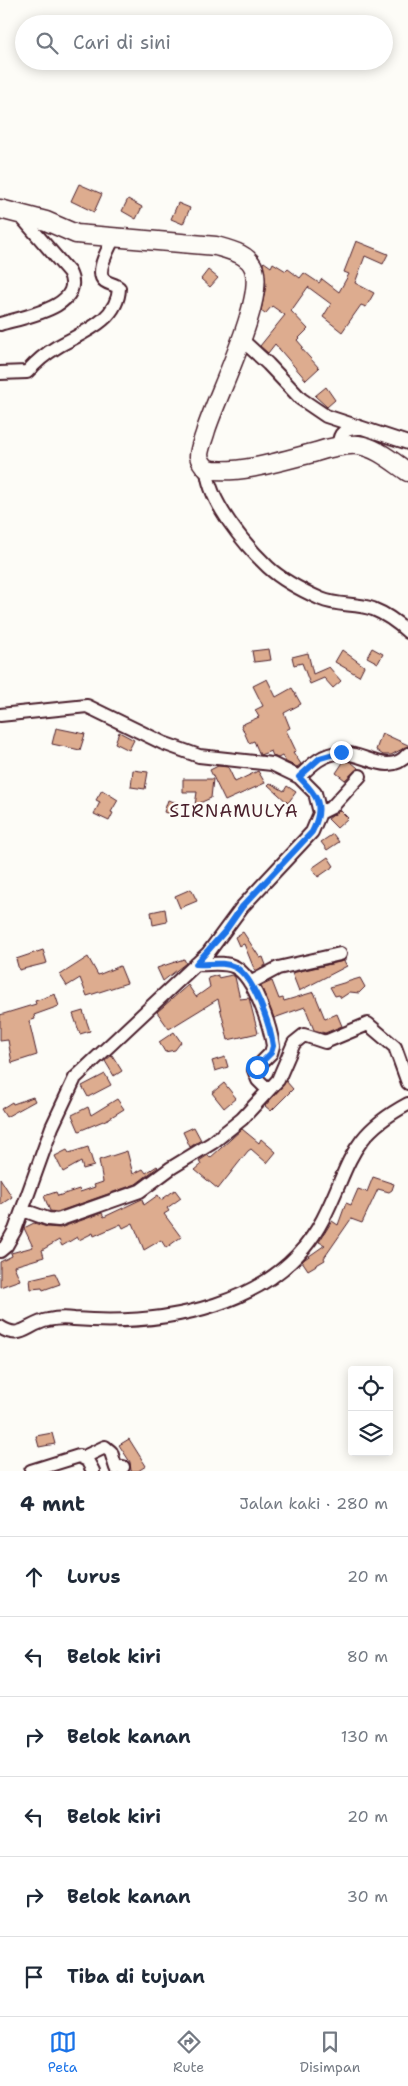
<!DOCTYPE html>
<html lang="id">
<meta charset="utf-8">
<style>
body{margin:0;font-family:"Shantell Sans",sans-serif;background:#f6f6f7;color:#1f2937}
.controls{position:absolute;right:15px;bottom:15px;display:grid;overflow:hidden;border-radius:5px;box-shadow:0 2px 12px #0003}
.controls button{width:45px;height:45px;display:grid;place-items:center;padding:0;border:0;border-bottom:1px solid #e0e1e3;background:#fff;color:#1f2937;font:25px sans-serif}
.stop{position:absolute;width:15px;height:15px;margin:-11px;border:4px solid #1a73e8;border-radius:50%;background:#fff}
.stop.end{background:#1a73e8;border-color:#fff;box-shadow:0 1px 5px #0008}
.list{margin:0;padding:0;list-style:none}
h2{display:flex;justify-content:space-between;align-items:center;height:65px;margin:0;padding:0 20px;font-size:21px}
h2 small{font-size:16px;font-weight:400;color:#747a83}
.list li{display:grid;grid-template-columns:32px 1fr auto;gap:15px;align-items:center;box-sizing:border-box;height:80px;padding:0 20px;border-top:1px solid #e0e1e3}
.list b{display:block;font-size:19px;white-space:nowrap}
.list em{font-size:16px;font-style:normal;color:#747a83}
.icon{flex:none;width:28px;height:28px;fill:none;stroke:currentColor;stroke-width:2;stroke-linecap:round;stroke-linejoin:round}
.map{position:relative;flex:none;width:408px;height:1471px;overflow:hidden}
.search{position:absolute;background:#fff;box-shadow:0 2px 12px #0003;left:15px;right:15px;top:15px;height:55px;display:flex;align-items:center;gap:12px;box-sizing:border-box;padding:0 18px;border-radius:28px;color:#747a83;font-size:19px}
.sheet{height:545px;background:#fff}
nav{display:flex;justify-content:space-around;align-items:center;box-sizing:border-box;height:70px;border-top:1px solid #e0e1e3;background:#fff;font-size:14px;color:#747a83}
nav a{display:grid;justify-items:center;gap:2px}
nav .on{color:#1a73e8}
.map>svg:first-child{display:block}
</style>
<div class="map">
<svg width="408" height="1471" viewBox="0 0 408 1471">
<rect width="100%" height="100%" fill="#fdfcf7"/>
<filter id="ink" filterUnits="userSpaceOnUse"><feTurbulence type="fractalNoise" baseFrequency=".02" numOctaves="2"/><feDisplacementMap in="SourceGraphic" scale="10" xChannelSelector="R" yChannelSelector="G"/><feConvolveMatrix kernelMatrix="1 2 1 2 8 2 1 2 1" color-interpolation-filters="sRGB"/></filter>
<g filter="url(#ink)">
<!-- building -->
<path fill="#ddac8f" stroke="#4a1f2b" d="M79,184L102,194L94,212L71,201Z
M128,199L142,207L136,219L122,211Z
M178,203L190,208L183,224L171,219Z
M356,241L388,254L383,264L365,256L355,283L374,293L366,307L361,305L342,332L323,317L331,304L308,287L291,311L308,329L297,340L303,347L301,348L319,368L306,380L275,344L268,353L260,346L285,315L272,306L265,314L261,311L266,285L263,263L264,262L271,267L273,263L286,271L288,269L300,278L304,273L319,283L322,279L339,292L349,274L344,272Z
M208,270L218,278L210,287L201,279Z
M326,387L335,400L327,407L315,396Z
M372,648L383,654L378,663L367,657Z
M269,649L271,660L254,662L252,651Z
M342,650L364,666L359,676L335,662Z
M308,653L313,674L329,667L341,681L333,688L324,678L310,684L302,663L294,665L292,657Z
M267,679L276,697L292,688L301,704L284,713L290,728L286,730L296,751L293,752L301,764L297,767L286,762L282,756L278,758L273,756L271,751L260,755L254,741L249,743L241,725L259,717L255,710L263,706L253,686Z
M56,728L85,734L80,750L52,744Z
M119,732L134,740L129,750L115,743Z
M382,733L408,745V746L391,755H383L376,750Z
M344,761L351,762L358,768L345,780L336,773Z
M218,766L228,767L235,782L258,771L265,783L225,801L210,770Z
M133,770L148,772L145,789L131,787Z
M183,779H213L211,798L195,805L197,792H183Z
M270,783L284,791L287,786L296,792L288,803L268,785Z
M102,790L118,800L111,812L113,813L109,821L94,814L100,802L96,800Z
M168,800L178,803L174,816L164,812Z
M340,810L348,818L337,828L328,819Z
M333,834L339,842L327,850L321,842Z
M328,857L334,866L318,877L312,868Z
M191,889L197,901L180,908L175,896Z
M165,909L167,922L153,925L151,912Z
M243,932L260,958L263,957L266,965L255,971L244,944L239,946L235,937Z
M43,950L47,963L19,970L16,959Z
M88,957L98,975L120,966L127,983L87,996L80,978L67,986L60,975Z
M184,959L186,963L163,981L157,968Z
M344,961L347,966L299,991L292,973Z
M218,975V978L232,975L235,977L240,999L249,998L258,1033L228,1040L218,999L169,1029L157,1012L188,985L196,997L210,987L208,978Z
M360,978L365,987L359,993L350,992L341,998L339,995L335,996L330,987Z
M272,981L279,999L283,998L284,1001L314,992L325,1019L337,1014L342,1026L325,1033L314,1030L305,1007L274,1018L261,986Z
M55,994L59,1006L34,1015L35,1019L29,1021L37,1055L12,1063L8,1040L0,1041V1015L36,1004L35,1001Z
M83,1011L90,1031L80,1034L73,1014Z
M174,1032L181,1042L175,1050L165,1052L159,1042Z
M112,1055L122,1071L114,1076L105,1061Z
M225,1057L228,1067L215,1071L212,1061Z
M105,1074L111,1085L88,1097L82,1086Z
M286,1081L293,1089L271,1111L265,1106Z
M224,1083L236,1098L224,1108L212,1093Z
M33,1097L35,1101L6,1117L1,1109L12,1102L13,1104Z
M117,1099L124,1109L108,1119L79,1131L72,1115L88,1107L91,1115Z
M194,1127L201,1140L190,1147L183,1132Z
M242,1129L259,1143L261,1139L276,1152L267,1163L251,1149L248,1151L218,1189L195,1170L201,1165L199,1161L208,1155L210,1158Z
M88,1147L94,1166L83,1169L81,1162L63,1172L55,1156L67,1150L69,1153Z
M127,1151L133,1174L143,1169L146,1173L157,1166L158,1167L136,1184L57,1212L50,1211L44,1196L56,1192L58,1196L79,1189L80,1192L95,1187L94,1185L103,1182L99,1160Z
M373,1177L394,1184L392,1190L389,1192L378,1189L362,1223L351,1219L324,1258L325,1260L308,1270L302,1261L325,1245L319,1242L332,1221L338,1225L346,1203L351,1205L358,1189L367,1192Z
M0,1178L12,1197L0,1205Z
M175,1190L181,1198L167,1208L169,1211L164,1214L181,1237L166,1248L161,1240L144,1250L133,1223L123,1228L121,1224L94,1236L93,1233L79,1240L77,1237L62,1246L59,1240L42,1250L44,1257L14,1266L20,1280L0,1287V1262L12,1256L11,1253L33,1247L24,1228L34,1223L47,1227L60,1228L102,1213L104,1217L142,1199L144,1205L158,1195L161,1200Z
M55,1273L60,1284L43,1290L42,1288L31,1289L30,1279Z
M52,1433L55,1444L39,1447L36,1436Z
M129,1439L146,1466L138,1471H131L130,1462L119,1445Z"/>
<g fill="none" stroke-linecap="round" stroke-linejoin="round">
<defs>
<path id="minor" d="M0,324C23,317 87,307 69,272L18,213
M241,339L268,364L301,399L326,416L408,443
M0,373L27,372C36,362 45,354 57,347C81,333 118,321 119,288C115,284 109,284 105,281C94,273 109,248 113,239
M339,446C338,433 346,428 358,428
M207,469C208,501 245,545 268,567C282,580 303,591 321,599C337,606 356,603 373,609C386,614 398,623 408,632
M0,715L87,706L163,743L199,756L272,764L299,777L315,793L320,813L312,832L242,907L208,953L75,1078L52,1127L15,1230L6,1246L0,1251
M299,777C311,765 324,752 342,753C365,753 389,777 408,754
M320,813L332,807L360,776
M196,964C209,965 223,961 235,967C254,977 270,1025 273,1046L271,1053L254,1070L258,1080L268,1090
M250,983L278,968L340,954
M23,1210L48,1219L58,1220L140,1191L171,1168L212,1143L242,1119L278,1080L294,1043L304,1035L325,1042L368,1024L395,1047L408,1083
M0,1327C21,1341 27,1324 48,1320C57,1318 66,1318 74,1319C164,1326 278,1307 323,1219C351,1164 348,1136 408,1104
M84,1457L105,1447L111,1452L116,1468L123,1467
M31,1471L79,1456L87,1460L93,1471"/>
<path id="secondary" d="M0,209L46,221L76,234L216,246C230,250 249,254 254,269C265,301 217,395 206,430C204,438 199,448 199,456C200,461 203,465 207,469C238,475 285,460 316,452C329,448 344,444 358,445C376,447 393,462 408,472"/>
</defs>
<!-- minor casing -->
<use href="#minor" stroke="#4a1f2b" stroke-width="16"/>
<!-- secondary casing -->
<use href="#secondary" stroke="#4a1f2b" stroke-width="21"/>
<!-- minor -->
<use href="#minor" stroke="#fdfcf7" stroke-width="12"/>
<!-- secondary -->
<use href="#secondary" stroke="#fdfcf7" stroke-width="18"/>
</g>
</g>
<g fill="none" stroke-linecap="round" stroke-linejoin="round" filter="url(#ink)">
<!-- route -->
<path stroke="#1a73e8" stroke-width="6" d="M257,1067L271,1053L273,1046C270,1025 254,977 235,967C223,961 209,965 196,964L226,930L242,907L312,832C325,806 318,796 299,777L320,758L341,752"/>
</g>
<g text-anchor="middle" stroke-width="4.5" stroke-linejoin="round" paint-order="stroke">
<!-- quarter labels -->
<g font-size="18" letter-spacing="1" fill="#4a1f2b" stroke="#fdfcf7">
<text x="234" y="817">SIRNAMULYA</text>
</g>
</g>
</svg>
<div class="controls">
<button><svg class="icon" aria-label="locate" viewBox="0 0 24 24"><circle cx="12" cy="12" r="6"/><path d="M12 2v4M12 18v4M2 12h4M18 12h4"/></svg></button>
<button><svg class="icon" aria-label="layers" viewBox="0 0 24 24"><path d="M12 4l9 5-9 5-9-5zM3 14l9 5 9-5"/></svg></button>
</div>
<div class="stop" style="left:257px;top:1067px"></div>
<div class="stop end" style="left:341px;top:752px"></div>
<div class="search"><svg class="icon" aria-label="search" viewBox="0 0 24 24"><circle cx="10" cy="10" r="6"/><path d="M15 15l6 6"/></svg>Cari di sini</div>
</div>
<section class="sheet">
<h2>4 mnt<small>Jalan kaki · 280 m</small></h2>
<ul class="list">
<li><svg class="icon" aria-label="ahead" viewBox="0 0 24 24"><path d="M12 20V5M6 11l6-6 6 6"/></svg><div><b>Lurus</b></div><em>20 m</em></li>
<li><svg class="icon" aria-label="left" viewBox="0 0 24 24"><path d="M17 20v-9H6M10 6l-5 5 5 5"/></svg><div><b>Belok kiri</b></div><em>80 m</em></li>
<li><svg class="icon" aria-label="right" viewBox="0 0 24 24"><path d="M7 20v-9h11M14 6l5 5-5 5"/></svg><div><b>Belok kanan</b></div><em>130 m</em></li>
<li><svg class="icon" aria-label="left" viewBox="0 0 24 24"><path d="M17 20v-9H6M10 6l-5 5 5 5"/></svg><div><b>Belok kiri</b></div><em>20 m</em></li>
<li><svg class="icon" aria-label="right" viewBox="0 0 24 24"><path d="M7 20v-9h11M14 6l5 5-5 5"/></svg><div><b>Belok kanan</b></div><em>30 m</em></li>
<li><svg class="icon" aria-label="arrive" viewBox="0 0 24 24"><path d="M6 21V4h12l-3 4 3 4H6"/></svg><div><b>Tiba di tujuan</b></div></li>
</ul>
</section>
<nav>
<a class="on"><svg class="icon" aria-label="map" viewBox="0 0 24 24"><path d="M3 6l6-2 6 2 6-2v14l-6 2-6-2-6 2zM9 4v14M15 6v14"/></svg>Peta</a>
<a><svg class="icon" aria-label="directions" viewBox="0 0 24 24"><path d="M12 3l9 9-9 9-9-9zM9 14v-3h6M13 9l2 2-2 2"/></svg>Rute</a>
<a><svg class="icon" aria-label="saved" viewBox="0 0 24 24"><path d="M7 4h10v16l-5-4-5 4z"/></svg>Disimpan</a>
</nav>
